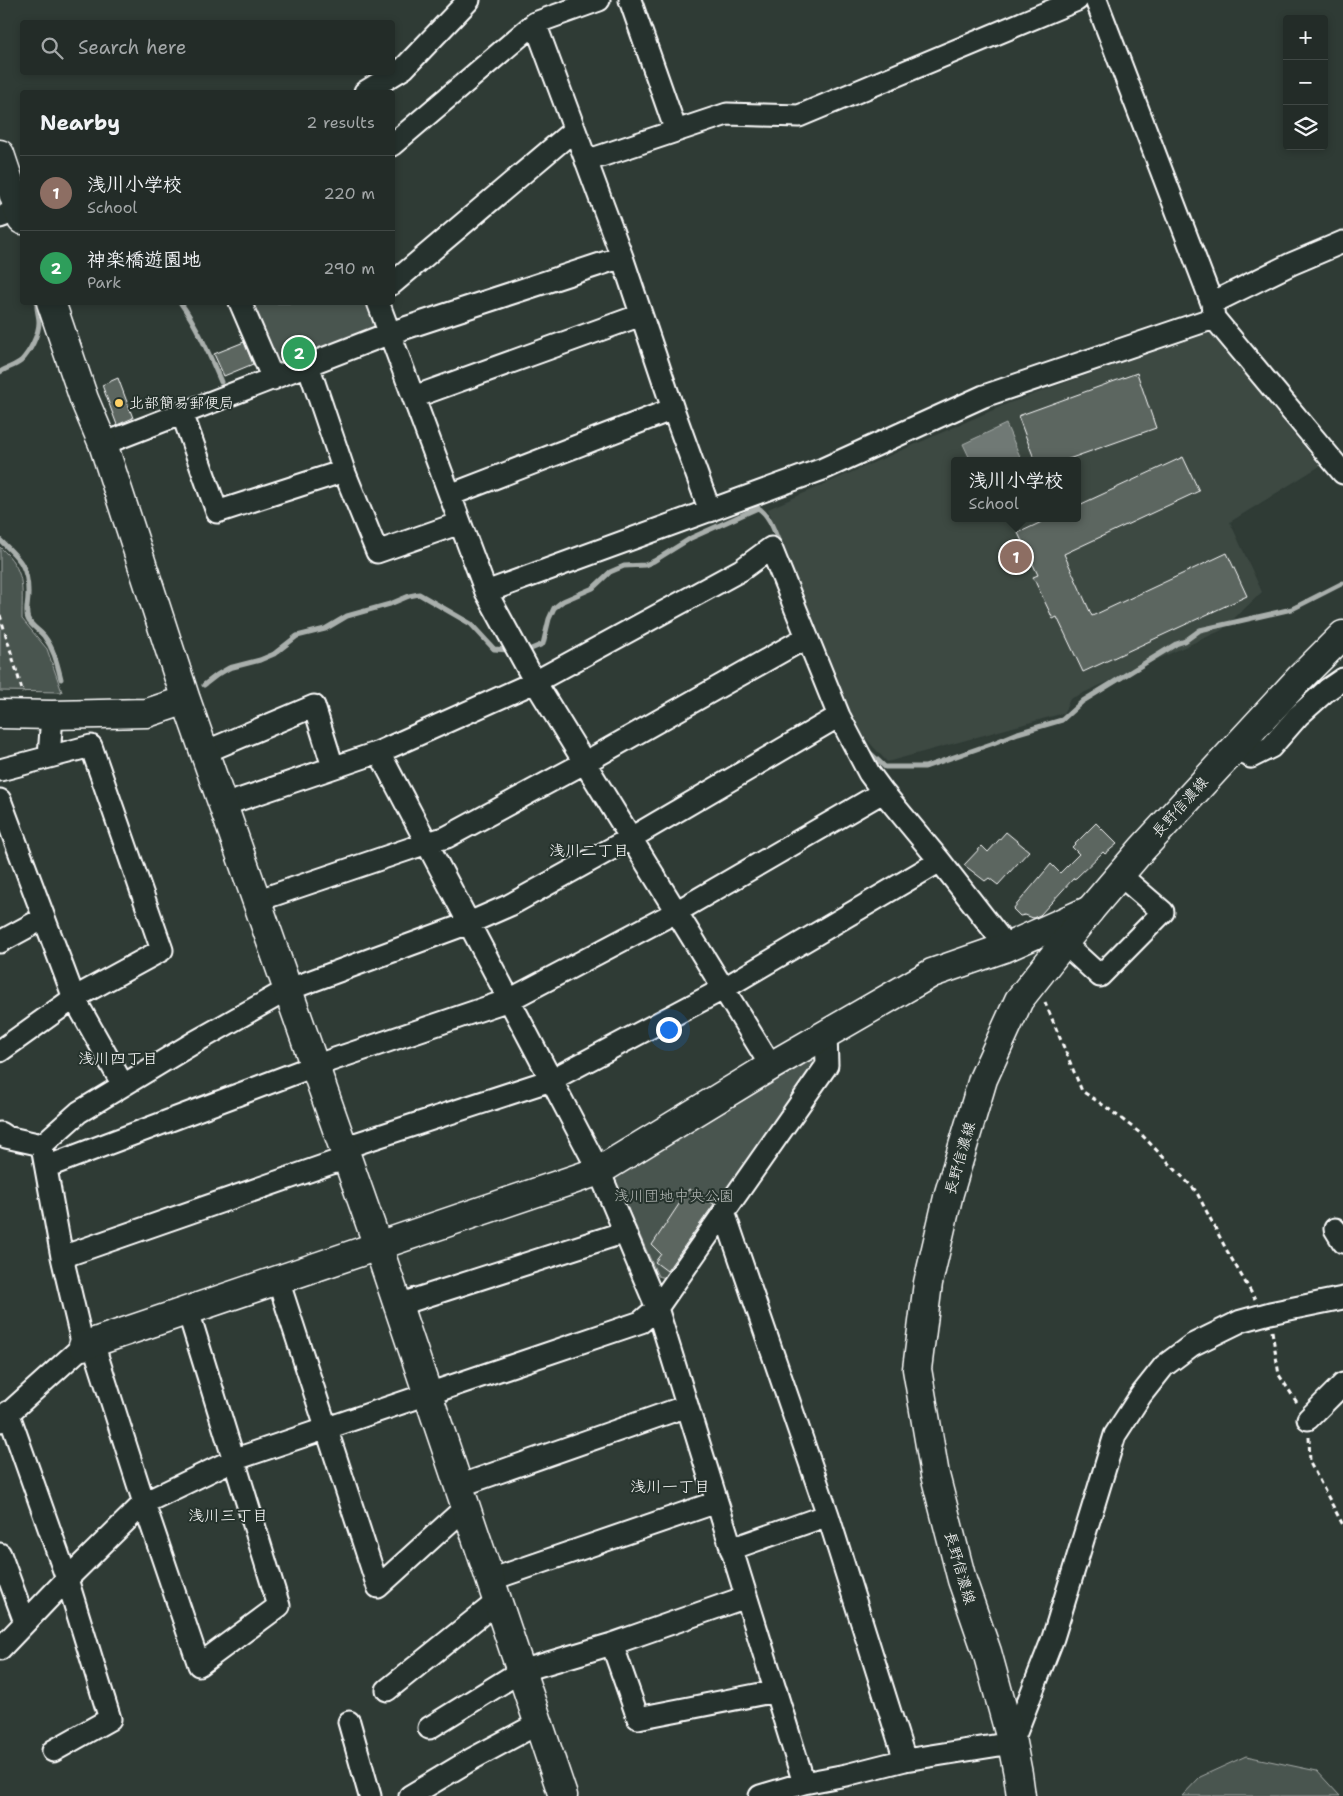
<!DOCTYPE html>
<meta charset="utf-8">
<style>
body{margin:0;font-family:"Shantell Sans","Klee One",sans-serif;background:#2f3834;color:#f1f3f6}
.controls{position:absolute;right:15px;top:15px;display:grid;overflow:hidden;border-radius:5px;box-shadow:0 2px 8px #0003}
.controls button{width:45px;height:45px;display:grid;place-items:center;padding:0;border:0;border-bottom:1px solid #404845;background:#232c28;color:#f1f3f6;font:25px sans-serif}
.you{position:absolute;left:668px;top:1029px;width:18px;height:18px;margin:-12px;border:4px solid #fff;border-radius:50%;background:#1a73e8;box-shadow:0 0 0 8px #1a73e833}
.badge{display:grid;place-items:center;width:32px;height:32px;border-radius:50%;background:#8c9099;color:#fff;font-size:16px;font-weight:700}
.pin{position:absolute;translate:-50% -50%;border:2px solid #fff;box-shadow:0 1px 5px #0006}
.popup{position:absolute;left:951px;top:457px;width:130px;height:65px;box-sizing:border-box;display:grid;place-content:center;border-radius:5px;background:#232c28;filter:drop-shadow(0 1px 4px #0005);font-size:16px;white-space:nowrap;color:#a3a7a8}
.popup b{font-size:19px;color:#f1f3f6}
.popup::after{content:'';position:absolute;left:50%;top:100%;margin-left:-10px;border:10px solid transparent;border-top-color:#232c28}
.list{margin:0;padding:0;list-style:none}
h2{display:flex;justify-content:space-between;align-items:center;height:65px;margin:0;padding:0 20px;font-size:21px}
h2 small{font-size:16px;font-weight:400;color:#a3a7a8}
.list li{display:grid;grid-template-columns:32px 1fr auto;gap:15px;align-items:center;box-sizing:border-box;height:75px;padding:0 20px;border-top:1px solid #404845}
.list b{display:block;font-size:19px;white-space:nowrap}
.list p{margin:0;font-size:16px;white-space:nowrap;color:#a3a7a8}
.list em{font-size:16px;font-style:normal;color:#a3a7a8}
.icon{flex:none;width:28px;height:28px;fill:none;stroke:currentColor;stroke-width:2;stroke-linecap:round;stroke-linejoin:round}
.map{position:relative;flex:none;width:1343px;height:1796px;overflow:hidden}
.search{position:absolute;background:#232c28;box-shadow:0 2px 8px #0003;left:20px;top:20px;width:375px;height:55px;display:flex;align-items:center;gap:12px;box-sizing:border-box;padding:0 18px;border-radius:5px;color:#a3a7a8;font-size:19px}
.panel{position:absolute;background:#232c28;box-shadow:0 2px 8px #0003;left:20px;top:90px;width:375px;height:215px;border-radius:5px}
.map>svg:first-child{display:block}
</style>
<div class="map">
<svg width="1343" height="1796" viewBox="0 0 1343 1796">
<rect width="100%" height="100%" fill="#2f3b35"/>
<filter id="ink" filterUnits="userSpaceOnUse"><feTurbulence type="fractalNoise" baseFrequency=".02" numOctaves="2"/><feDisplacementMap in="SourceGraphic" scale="10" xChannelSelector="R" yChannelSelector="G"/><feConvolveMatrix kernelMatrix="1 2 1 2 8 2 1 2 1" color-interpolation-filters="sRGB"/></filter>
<g filter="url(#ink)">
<!-- built -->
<path fill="#3c4842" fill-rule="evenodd" d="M1209,331L1320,466L1230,522L1262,592L1222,630L1070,699L1064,713L887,762L849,720L768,509L1009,403ZM955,461H1077V518H955Z"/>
<!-- green -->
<path fill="#4a544f" stroke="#a4aaa7" d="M247,303H373L385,332L277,375Z
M0,547C26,571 22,586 22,619L47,649L62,692L0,691Z
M811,1060L815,1062L817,1070L669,1279L658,1276L614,1178Z
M1246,1756L1317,1771L1340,1796H1182L1200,1777Z"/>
<!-- water -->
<path fill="#707975" stroke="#a9afac" d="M1006,424L1022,461H971L963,444Z"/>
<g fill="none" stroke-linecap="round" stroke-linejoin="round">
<!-- stream -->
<path stroke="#a9afac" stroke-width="5" d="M180,302C198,327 209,354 221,382
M0,372C6,368 15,366 21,361C30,352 39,334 39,322C39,315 36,309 37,302
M0,540C20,559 29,567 28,596C28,603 25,613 28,619C31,626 39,630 44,636C54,649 57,663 61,679
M531,649L543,644L549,619L554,608L563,601L593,588L610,572L624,566L645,565L654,561L691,538L758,508C770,515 775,533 780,545
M204,685L217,675L229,668L260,660L274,654L297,636L325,629L347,616L390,604L409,596L419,594L471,624L494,649L509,650
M867,750L885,767H925L991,744L1018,733L1062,720L1083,701L1176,644L1185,641L1200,630L1292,609L1343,583"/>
</g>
<!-- building -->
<path fill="#5b6661" stroke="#fff" d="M244,342L253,364L224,376L214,354Z
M1137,373L1156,428L1063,461H1035L1018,416Z
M118,378L133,418L117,425L102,385Z
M1183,457L1199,491L1064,554L1092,616L1227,553L1247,596L1083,672L1057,617L1053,619L1033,577L1038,575L1018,533L1050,518H1077V506Z
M1096,823L1117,844L1105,854L1103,852L1076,878L1073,879L1040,915L1033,918L1025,915L1020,916L1013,909L1051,864L1060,873L1079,854L1072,847Z
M1006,832L1029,851L998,885L989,878L985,881L964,865L982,846L988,852Z
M689,1189L714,1204L667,1271L655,1262L661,1254L652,1245Z"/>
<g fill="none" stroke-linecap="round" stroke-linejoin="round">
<defs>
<path id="street" d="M630,0L676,131
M1096,0L1212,303
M535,23L599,0
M365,92L404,68L469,0
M392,145L535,23L622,257L673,409L710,511
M586,161L727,114L799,116L1077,0
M0,217L19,210H22
M1343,242L1291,264L1212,303L1214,318L1343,473
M392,284L574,130
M240,302L273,379
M378,302L486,592L535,682L771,1066
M308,365L344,471L377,552L460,523
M414,397L641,315
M182,413L217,512L344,471
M103,444L390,333L622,257
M450,495L673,409
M486,592L823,469L984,396L1214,318
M1236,747L1251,757L1271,747L1298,716L1327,690L1343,679
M205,752L314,706L333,767
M379,752L599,1171L657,1308L804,1783
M49,757L52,715
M0,770L91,746L162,950L74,998L0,1051
M0,800L74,998L123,1085
M224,805L379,752L535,682L741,570L771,548L839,716L869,773L883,792L940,861L1007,947
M256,901L427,843L447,837L584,763L807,637
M0,942L44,918
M1064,943L1100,976L1163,912L1120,875
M0,1133L6,1137L42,1145
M42,1145L79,1112L195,1042L287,990L469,923L510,905L631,838L839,716
M343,1148L551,1080L723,989L940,861
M46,1167L314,1066L509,1000L676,912L883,792
M724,1212L828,1515L905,1760
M1335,1229L1343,1242
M62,1257L346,1158
M278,1280L378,1587L466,1507
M398,1305L625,1232
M93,1343L144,1503L199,1665L279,1606L188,1311
M8,1412L67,1579L110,1719L53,1751
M1308,1419L1343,1384
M0,1421L83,1346L62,1257L43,1152
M459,1486L687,1406
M731,1549L828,1515
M0,1554L25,1622
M490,1580L717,1502
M612,1644L746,1597
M0,1649L67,1579L144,1503L233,1460L641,1322L657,1308L827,1065L826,1034
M387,1690L498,1601
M349,1722L370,1796
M429,1728L521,1671L612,1644L638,1718L776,1691
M410,1796L472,1759L539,1723
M760,1796L804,1783L846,1775L905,1760L1012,1743L1053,1638L1115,1435L1141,1395L1164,1366L1192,1345L1241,1321L1270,1313L1343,1298"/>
<path id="secondary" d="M0,154L22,220
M51,302L84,399L103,444L186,700L378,1246L563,1796
M0,714L52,715L147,713L186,700
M83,1346L599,1171L771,1066L932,973L1007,947L1090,910"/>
<path id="primary" d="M1021,1796L1018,1774L1012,1743L987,1652L962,1580L935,1475L917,1369L928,1283L949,1193L983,1079L1019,1000L1090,910L1142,849L1299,679L1343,635"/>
</defs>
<!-- street casing -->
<use href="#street" stroke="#fff" stroke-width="25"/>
<!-- secondary casing -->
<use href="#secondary" stroke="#fff" stroke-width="31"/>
<!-- primary casing -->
<use href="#primary" stroke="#fff" stroke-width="31"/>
<!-- path -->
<path stroke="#fff" stroke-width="3" stroke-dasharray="5 4" stroke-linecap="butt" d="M0,615L23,693
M1045,1002L1082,1091L1106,1107L1140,1133L1196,1191L1226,1249L1255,1299
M1272,1331L1279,1375L1298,1404
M1309,1437L1310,1463L1343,1525"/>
<!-- street -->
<use href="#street" stroke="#26332d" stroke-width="21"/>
<!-- secondary -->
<use href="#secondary" stroke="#26332d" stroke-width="28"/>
<!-- primary -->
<use href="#primary" stroke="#26332d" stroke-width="28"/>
</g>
</g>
<!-- markers -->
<circle fill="#ffd166" stroke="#26332d" stroke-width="2" cx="119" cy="403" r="5"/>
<g text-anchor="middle" stroke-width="4" stroke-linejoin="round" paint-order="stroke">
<!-- poi labels -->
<g font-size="15" fill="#fff" stroke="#26332d" text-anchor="start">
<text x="129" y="408">北部簡易郵便局</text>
</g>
<!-- street labels -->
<g font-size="15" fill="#fff" stroke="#26332d">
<text transform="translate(1180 807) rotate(-48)" y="5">長野信濃線</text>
<text transform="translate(960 1158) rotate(-74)" y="5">長野信濃線</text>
<text transform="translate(960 1568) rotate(74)" y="5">長野信濃線</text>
</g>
<!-- park labels -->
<g font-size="15" fill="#b7bbb9" stroke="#26332d">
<text x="674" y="1201">浅川団地中央公園</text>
</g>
<!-- neighbourhood labels -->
<g font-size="16" fill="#fff" stroke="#26332d">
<text x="589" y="856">浅川二丁目</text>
<text x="118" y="1064">浅川四丁目</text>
<text x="670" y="1492">浅川一丁目</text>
<text x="228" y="1521">浅川三丁目</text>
</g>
</g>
</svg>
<div class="controls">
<button>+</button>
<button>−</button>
<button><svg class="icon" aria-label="layers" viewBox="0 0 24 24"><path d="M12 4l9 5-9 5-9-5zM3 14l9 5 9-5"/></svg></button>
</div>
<div class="you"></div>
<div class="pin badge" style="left:1016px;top:557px;background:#8d6e63">1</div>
<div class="popup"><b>浅川小学校</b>School</div>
<div class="pin badge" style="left:299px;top:353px;background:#2e9e5b">2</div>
<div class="search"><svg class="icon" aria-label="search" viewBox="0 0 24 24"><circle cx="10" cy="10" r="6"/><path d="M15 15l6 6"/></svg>Search here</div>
<section class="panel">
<h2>Nearby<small>2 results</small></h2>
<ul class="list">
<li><span class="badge" style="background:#8d6e63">1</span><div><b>浅川小学校</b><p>School</p></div><em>220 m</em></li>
<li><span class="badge" style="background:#2e9e5b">2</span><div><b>神楽橋遊園地</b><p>Park</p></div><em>290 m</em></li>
</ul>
</section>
</div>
